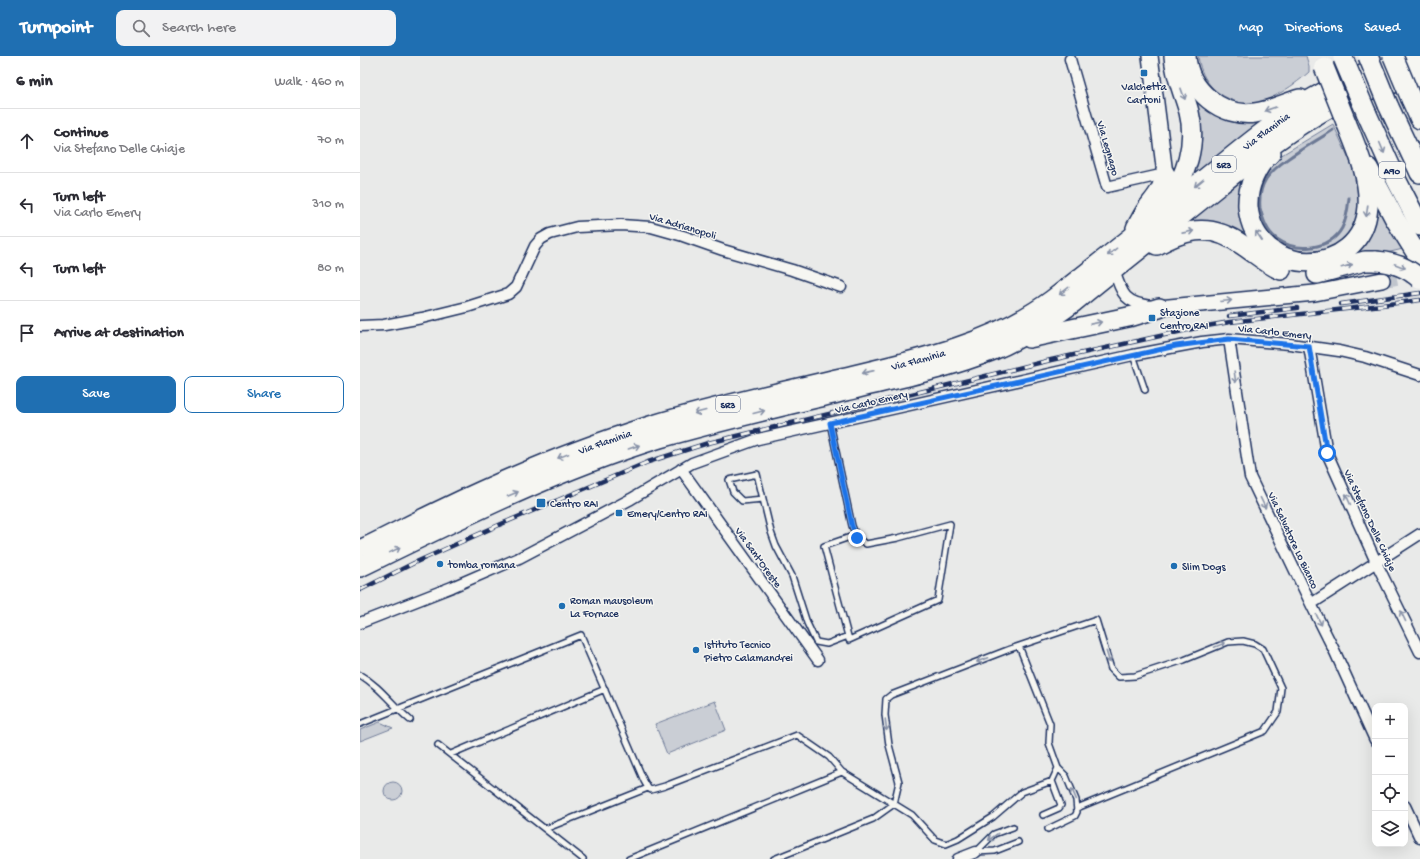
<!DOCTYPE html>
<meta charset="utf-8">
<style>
body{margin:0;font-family:"Gochi Hand",sans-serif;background:#f2f2f3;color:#2b2b33}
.controls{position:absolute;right:12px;bottom:12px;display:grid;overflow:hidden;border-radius:8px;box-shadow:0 4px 16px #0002}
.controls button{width:36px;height:36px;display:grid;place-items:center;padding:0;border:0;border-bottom:1px solid #e1e1e2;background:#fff;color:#2b2b33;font:20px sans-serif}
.stop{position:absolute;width:12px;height:12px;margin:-9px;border:3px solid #1a73e8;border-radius:50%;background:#fff}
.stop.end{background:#1a73e8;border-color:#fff;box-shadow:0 1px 4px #0008}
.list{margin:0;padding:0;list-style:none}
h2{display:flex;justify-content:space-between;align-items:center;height:52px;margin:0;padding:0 16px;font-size:17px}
h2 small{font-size:13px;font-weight:400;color:#7c7c81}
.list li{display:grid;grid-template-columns:26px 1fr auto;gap:12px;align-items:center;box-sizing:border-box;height:64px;padding:0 16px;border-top:1px solid #e1e1e2}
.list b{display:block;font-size:15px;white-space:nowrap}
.list p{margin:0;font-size:13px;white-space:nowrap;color:#7c7c81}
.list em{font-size:13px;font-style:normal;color:#7c7c81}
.actions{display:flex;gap:8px;padding:12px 16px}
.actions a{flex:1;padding:9px 0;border:1px solid #1f6fb2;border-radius:8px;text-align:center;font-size:14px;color:#1f6fb2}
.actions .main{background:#1f6fb2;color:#fff}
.icon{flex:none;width:22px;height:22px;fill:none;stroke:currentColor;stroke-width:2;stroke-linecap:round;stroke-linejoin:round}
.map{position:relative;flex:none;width:1060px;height:803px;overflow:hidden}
header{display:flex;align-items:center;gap:24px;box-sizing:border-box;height:56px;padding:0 20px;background:#1f6fb2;color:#fff}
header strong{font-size:19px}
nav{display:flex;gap:22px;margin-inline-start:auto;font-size:14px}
.search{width:280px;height:36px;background:#f2f2f3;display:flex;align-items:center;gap:10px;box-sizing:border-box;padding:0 14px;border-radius:8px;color:#7c7c81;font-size:15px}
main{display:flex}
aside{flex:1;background:#fff}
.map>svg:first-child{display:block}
</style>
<header>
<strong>Turnpoint</strong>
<div class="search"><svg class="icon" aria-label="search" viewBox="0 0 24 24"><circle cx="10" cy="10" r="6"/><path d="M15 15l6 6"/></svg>Search here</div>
<nav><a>Map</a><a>Directions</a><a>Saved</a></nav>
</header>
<main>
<aside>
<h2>6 min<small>Walk · 460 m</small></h2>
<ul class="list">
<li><svg class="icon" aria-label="ahead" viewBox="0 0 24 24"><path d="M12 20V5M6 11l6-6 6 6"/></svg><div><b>Continue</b><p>Via Stefano Delle Chiaje</p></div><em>70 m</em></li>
<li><svg class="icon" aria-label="left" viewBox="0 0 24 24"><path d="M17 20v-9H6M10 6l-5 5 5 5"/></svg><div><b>Turn left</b><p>Via Carlo Emery</p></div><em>310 m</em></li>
<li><svg class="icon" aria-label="left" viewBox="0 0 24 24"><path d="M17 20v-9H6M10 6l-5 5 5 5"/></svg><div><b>Turn left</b></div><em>80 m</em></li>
<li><svg class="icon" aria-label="arrive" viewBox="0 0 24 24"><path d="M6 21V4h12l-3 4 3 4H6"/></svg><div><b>Arrive at destination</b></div></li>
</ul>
<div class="actions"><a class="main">Save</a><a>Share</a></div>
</aside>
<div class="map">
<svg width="1060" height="803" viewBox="0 0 1060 803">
<rect width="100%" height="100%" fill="#e9eae9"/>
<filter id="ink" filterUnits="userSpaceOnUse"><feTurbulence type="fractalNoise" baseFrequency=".025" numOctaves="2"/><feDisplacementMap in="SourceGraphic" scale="8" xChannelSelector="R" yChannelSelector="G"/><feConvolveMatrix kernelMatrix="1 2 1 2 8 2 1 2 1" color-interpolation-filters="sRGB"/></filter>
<g filter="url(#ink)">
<!-- green -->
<path fill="#caced5" stroke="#727e9a" d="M838,0H946L949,10V16C936,28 911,45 893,48C885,49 879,47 872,44C852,36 841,22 838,0Z
M828,33L902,65L828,125Z
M973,68L995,116L1004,142L1000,166L979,193L946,200L911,187L897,161V130L905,114L920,100Z
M888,119C880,148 875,155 888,183C864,173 848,160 822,169Z
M1015,138L1043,193L976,209Z
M355,645L366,674L307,698L295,668Z
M20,666L33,672L0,685V674Z
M24 735a9 9 0 1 1 18 0a9 9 0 1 1-18 0Z"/>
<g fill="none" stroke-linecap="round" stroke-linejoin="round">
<!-- stream -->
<path stroke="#6c7995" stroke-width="3" d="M973,74C954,87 919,104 906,123C901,131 899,142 900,152C903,164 907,176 917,183C936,197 970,194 982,172C987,163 988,152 989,142"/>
<!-- secondary-tunnel -->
<path stroke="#c0c5cd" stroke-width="15" stroke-dasharray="15 8" stroke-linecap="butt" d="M1022,224L1060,217"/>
<defs>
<path id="lane" d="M773,299L785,334
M470,367L492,470L497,482L506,488L538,482L590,468L578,544L489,584L464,490L496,479
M403,443L382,445L373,436L369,424L397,418L411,476L416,490L432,520L447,567L456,586L467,588L488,580
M0,619C20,630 33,650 50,664
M0,668L221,579L284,725L288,732L291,734L305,730L437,679L469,701L482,716L552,759L575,784L586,788L598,783L633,761L662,736L692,725
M78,689L223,803
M91,698L245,633
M683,759L699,752L701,749L692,725L698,712
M185,773L288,732
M688,773L715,760L717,756L716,744L706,720L698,712L689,687L690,668L659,590L736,564L751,613L759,621L775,620L824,604L868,586L883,585L895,588L903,593L921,632L918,656L905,675L717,752
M616,796L634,778L653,771
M616,796L635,795L658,786
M269,803L482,716
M414,803L513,763L534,748L539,726L529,689L525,659L526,643L531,639L650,593L659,590"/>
<path id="street" d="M710,3L747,131L805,118
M754,214C762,238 764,247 791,250
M0,270L24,269L62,262L107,251L148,238L156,231L175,190L181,183L190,178L217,171L261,169L291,171L323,180L363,194L432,214L481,231
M869,283L890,421L951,548L975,596L1015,684
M949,290L967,397L1016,506L1060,596
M321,413L458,604
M951,548L1060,478
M0,567L92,531L159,502L271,443L332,407L398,383L773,299L842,286L869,283L930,288L979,295L1005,301L1060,319
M1045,750L1060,782
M598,803L616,796"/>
<path id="secondary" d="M790,0L805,118
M799,252L955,237L1022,224"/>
<g id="highway">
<path d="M826,0C828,34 862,62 895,57C911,55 925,47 940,43"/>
<path d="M1051,43L1060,63"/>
<path d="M1028,49L1060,117"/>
<path d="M1006,56L1037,125L1060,170"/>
<path d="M911,97C896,110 887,131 888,151C895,224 1002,224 1008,151C1010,122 997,93 986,66"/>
<path d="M1008,112L1035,163L1060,203"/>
<path d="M807,146C826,121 837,88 829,56C824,37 815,20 814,0"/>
<path d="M776,172C780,165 784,157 789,150C797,140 804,132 805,118"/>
<path d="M797,189C829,171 853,168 884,190C896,198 907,208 921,214"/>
<path d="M957,218L1005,205H1016"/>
<path d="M669,282L773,260L799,252"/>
<path id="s1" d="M0,494C28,481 55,466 83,453C150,421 219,392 290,370C353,351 417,337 481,322C554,305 631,289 692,244C740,207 786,170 833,132C899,80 971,11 1060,7"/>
<path d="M0,511C98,463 196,414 300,382C365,363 432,348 498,332C543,321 588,312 631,295C661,283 688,265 714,246C754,213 795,181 836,148C897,100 979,26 1060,24"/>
</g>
</defs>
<!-- lane casing -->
<use href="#lane" stroke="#1b2f5e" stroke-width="8"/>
<!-- street casing -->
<use href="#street" stroke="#1b2f5e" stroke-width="13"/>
<!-- secondary casing -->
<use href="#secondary" stroke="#1b2f5e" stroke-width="18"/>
<!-- highway casing -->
<use href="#highway" stroke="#1b2f5e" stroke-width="22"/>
<!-- lane -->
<use href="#lane" stroke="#f6f6f2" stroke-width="5"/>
<!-- street -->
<use href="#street" stroke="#f6f6f2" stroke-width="10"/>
<!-- secondary -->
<use href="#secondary" stroke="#f6f6f2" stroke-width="15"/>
<!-- highway -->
<use href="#highway" stroke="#f6f6f2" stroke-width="19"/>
<defs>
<path id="rail" d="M981,248L1060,237
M869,260L937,252
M0,534L54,507L139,469L288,406L348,387L527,344L691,304L841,271L870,266L1022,249L1060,244"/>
</defs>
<!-- rail casing -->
<use href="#rail" stroke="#1b2f5e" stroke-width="4.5"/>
<!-- rail -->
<use href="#rail" stroke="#f6f6f2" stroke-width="3" stroke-dasharray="9" stroke-linecap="butt"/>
<defs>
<path id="highway-bridge" d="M1008,0L1028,49
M1033,0L1051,43
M983,2L1006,56
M964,11L986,66
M1016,205C1033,206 1047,211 1060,223"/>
</defs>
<!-- highway-bridge casing -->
<use href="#highway-bridge" stroke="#1b2f5e" stroke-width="22" stroke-linecap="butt"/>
<!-- highway-bridge -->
<use href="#highway-bridge" stroke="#f6f6f2" stroke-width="19"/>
</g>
<!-- one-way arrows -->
<defs><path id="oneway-shaft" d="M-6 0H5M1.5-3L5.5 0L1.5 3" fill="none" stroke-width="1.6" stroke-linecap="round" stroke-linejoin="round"/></defs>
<g stroke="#8892a8">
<use href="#oneway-shaft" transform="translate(823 38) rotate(70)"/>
<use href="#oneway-shaft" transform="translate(910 53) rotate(161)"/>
<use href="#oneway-shaft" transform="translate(1022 92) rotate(67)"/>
<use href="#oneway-shaft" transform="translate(839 127) rotate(141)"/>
<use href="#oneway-shaft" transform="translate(1007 155) rotate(98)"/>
<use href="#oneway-shaft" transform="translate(828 176) rotate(-11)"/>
<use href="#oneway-shaft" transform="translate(899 180) rotate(-124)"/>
<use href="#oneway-shaft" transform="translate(752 196) rotate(141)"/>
<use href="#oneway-shaft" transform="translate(987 210) rotate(-16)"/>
<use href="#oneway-shaft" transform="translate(1040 210) rotate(21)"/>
<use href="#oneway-shaft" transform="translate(704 235) rotate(142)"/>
<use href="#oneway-shaft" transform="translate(866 245) rotate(-5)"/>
<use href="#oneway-shaft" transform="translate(736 267) rotate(-11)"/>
<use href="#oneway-shaft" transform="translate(508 316) rotate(167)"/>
<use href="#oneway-shaft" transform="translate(875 321) rotate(82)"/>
<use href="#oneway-shaft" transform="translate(340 356) rotate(165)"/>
<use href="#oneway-shaft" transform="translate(399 356) rotate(-14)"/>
<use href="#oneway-shaft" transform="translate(274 391) rotate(-19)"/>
<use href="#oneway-shaft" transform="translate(203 400) rotate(158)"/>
<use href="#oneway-shaft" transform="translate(153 438) rotate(-23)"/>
<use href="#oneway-shaft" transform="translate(988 443) rotate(-114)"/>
<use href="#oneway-shaft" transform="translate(903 447) rotate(64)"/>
<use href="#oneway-shaft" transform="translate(35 494) rotate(-26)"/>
<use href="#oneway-shaft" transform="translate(1043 560) rotate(-115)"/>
<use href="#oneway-shaft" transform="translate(959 564) rotate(63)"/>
<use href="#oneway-shaft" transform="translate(860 589) rotate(-22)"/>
<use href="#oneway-shaft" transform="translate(748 601) rotate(73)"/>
<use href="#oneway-shaft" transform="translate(622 604) rotate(159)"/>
<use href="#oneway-shaft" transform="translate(526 669) rotate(83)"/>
<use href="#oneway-shaft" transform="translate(714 738) rotate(-113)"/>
<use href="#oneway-shaft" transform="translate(633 781) rotate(143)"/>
</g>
</g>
<g fill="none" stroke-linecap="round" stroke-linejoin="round" filter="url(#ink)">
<!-- route -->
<path stroke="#1a73e8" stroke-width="5" d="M497,482L492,470L470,367L816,290L869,283L949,290L967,397"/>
</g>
<!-- markers -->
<g fill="#1f6fb2" stroke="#f6f6f2" stroke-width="1.5">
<rect x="780" y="13" width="8" height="8" rx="2"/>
<rect x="788" y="258" width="8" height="8" rx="2"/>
<rect x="176" y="442" width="10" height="10" rx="2"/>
<rect x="255" y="453" width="8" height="8" rx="2"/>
<circle cx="80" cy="508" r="4"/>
<circle cx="814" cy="510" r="4"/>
<circle cx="202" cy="550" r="4"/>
<circle cx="336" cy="594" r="4"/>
</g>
<g text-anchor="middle" stroke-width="3" stroke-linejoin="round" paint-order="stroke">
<!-- shield labels -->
<g fill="#f6f6f2" stroke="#5d6b8a" stroke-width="1">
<rect x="852" y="100" width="24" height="16" rx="3"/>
<rect x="1019" y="106" width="26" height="16" rx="3"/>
<rect x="356" y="340" width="24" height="16" rx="3"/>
</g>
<g font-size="10" font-weight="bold" fill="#1b2f5e">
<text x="864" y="112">SR3</text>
<text x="1032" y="118">A90</text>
<text x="368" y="352">SR3</text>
</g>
<!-- poi labels -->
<g font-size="11" fill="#1b2f5e" stroke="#f6f6f2" text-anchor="start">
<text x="784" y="34" text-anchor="middle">Valchetta<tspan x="784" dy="13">Cartoni</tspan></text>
<text x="800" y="260">Stazione<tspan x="800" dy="13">Centro RAI</tspan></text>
<text x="190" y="451">Centro RAI</text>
<text x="267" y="461">Emery/Centro RAI</text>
<text x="88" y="512">tomba romana</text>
<text x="822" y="514">Slim Dogs</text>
<text x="210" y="548">Roman mausoleum<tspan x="210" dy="13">La Fornace</tspan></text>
<text x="344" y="592">Istituto Tecnico<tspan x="344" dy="13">Pietro Calamandrei</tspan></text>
</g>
<!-- street labels -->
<g font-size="11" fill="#1b2f5e" stroke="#f6f6f2">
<text dy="4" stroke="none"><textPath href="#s1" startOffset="1012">Via Flaminia</textPath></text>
<text transform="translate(749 92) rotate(74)" y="4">Via Legnago</text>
<text transform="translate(323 169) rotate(17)" y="4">Via Adrianopoli</text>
<text transform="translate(915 275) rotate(6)" y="4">Via Carlo Emery</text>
<text dy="4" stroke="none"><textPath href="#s1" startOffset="592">Via Flaminia</textPath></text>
<text transform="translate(511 345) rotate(-13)" y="4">Via Carlo Emery</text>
<text dy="4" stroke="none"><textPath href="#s1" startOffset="268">Via Flaminia</textPath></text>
<text transform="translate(1011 464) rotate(65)" y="4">Via Stefano Delle Chiaje</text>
<text transform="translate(934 484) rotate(65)" y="4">Via Salvatore Lo Bianco</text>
<text transform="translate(399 501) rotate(54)" y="4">Via Sant'Oreste</text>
</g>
</g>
</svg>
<div class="controls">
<button>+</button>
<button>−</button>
<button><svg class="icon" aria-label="locate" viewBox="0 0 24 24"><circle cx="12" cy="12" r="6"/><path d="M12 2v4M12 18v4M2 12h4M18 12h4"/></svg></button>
<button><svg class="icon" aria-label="layers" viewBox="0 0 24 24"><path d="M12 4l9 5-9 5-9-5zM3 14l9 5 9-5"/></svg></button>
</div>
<div class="stop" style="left:967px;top:397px"></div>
<div class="stop end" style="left:497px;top:482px"></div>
</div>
</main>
